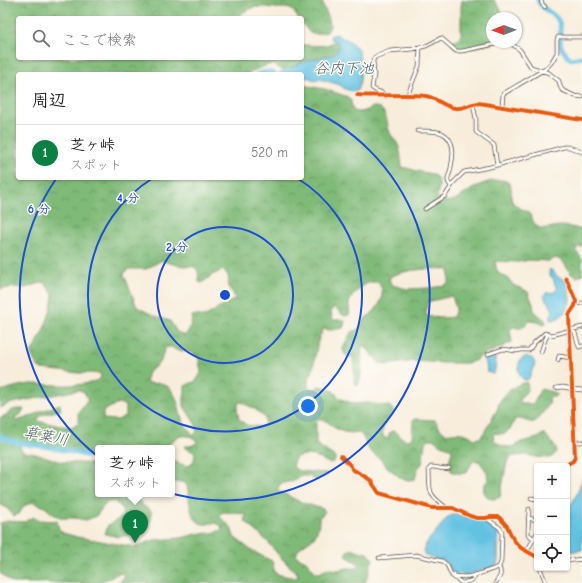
<!DOCTYPE html>
<html lang="ja">
<meta charset="utf-8">
<style>
body{margin:0;font-family:"Comic Neue","Klee One",sans-serif;background:#f6f6f6;color:#222}
.controls{position:absolute;right:12px;bottom:12px;display:grid;overflow:hidden;border-radius:4px;box-shadow:0 1px 3px #0004}
.controls button{width:36px;height:36px;display:grid;place-items:center;padding:0;border:0;border-bottom:1px solid #e0e0e0;background:#fff;color:#222;font:20px sans-serif}
.compass{position:absolute;left:486px;top:12px;width:36px;height:36px;border-radius:50%;background:#fff;box-shadow:0 1px 3px #0004;rotate:269deg}
.you{position:absolute;left:308px;top:406px;width:14px;height:14px;margin:-10px;border:3px solid #fff;border-radius:50%;background:#1a73e8;box-shadow:0 0 0 6px #1a73e833}
.badge{display:grid;place-items:center;width:26px;height:26px;border-radius:50%;background:#0b8043;color:#fff;font-size:13px;font-weight:700}
.pin{position:absolute;translate:-50% -33px;filter:drop-shadow(0 1px 2px #0008)}
.pin::after{content:'';position:absolute;top:21px;width:14px;height:12px;background:inherit;clip-path:polygon(0 0,100% 0,50% 100%)}
.popup{position:absolute;left:95px;top:445px;width:80px;height:52px;box-sizing:border-box;display:grid;place-content:center;border-radius:4px;background:#fff;filter:drop-shadow(0 1px 3px #0005);font-size:13px;white-space:nowrap;color:#767676}
.popup b{font-size:15px;color:#222}
.popup::after{content:'';position:absolute;left:50%;top:100%;margin-left:-8px;border:8px solid transparent;border-top-color:#fff}
.list{margin:0;padding:0;list-style:none}
h2{display:flex;justify-content:space-between;align-items:center;height:52px;margin:0;padding:0 16px;font-size:17px}
h2 small{font-size:13px;font-weight:400;color:#767676}
.list li{display:grid;grid-template-columns:26px 1fr auto;gap:12px;align-items:center;box-sizing:border-box;height:56px;padding:0 16px;border-top:1px solid #e0e0e0}
.list b{display:block;font-size:15px;white-space:nowrap}
.list p{margin:0;font-size:13px;white-space:nowrap;color:#767676}
.list em{font-size:13px;font-style:normal;color:#767676}
.icon{flex:none;width:22px;height:22px;fill:none;stroke:currentColor;stroke-width:2;stroke-linecap:round;stroke-linejoin:round}
.map{position:relative;flex:none;width:582px;height:583px;overflow:hidden}
.search{position:absolute;background:#fff;box-shadow:0 1px 3px #0004;left:16px;top:16px;width:288px;height:44px;display:flex;align-items:center;gap:10px;box-sizing:border-box;padding:0 14px;border-radius:4px;color:#767676;font-size:15px}
.panel{position:absolute;background:#fff;box-shadow:0 1px 3px #0004;left:16px;top:72px;width:288px;height:108px;border-radius:4px}
.map>svg:first-child{display:block}
</style>
<div class="map">
<svg width="582" height="583" viewBox="0 0 582 583">
<defs>
<pattern id="forest-crowns" width="20" height="18" patternUnits="userSpaceOnUse"><rect width="20" height="18" fill="#80ba78"/><path d="M2 6a3 3 0 1 1 6 0M12 15a3 3 0 1 1 6 0" fill="none" stroke="#6a9762"/></pattern>
</defs>
<rect width="100%" height="100%" fill="#fdfcf7"/>
<filter id="ink" filterUnits="userSpaceOnUse"><feTurbulence type="fractalNoise" baseFrequency=".025" numOctaves="2"/><feDisplacementMap in="SourceGraphic" scale="8" xChannelSelector="R" yChannelSelector="G"/><feConvolveMatrix kernelMatrix="1 2 1 2 8 2 1 2 1" color-interpolation-filters="sRGB"/></filter>
<filter id="wash" filterUnits="userSpaceOnUse"><feTurbulence type="fractalNoise" baseFrequency=".012" numOctaves="4" result="noise"/><feDisplacementMap in="SourceGraphic" scale="16" xChannelSelector="R" yChannelSelector="G"/><feGaussianBlur stdDeviation="0.9" result="paint"/><feColorMatrix in="noise" values="0 0 0 0 0 0 0 0 0 0 0 0 0 0 0 0 0 1.4 0 .05"/><feComposite in="paint" operator="in"/></filter>
<g filter="url(#wash)">
<rect width="100%" height="100%" fill="#f8eddb"/>
<!-- forest -->
<path fill="url(#forest-crowns)" stroke="#5e724b" fill-rule="evenodd" d="M0,0H321L329,19L330,26L327,32L317,34L310,33L302,23V18H298L291,8H276L266,7H254L240,14V18H18V58H302V45C315,45 325,48 335,41L338,42L339,47C338,51 335,52 332,56L321,57L302,63L298,65L293,66L288,71C278,70 280,66 273,65C268,63 253,71 248,74H18V178H302V85L325,89L348,97L351,101L352,108L355,112C359,112 362,112 365,111C368,110 372,106 376,107C387,108 387,125 390,133C392,137 395,139 397,143C401,150 401,160 402,167L421,172L433,174C443,184 438,186 437,198C452,207 460,196 472,189C479,184 493,180 501,180C516,181 509,194 512,201C516,208 524,209 529,213C533,217 532,221 535,224C540,232 551,227 558,226C566,226 575,227 582,230V247H577L576,251L582,259V275H580L578,277L572,275C566,268 565,260 555,258L549,261L529,260L519,262L495,261L497,271L501,275L508,278L513,285L525,290L528,292L533,304L534,311L545,320L546,323L544,325L538,322L528,321C523,329 522,329 513,327L510,330L512,342L493,351L487,352L474,361L467,363H444L414,361L385,365L379,363L364,345L362,346C360,358 364,377 357,386L354,383V363L353,357C346,357 344,355 343,349C345,344 348,336 352,332C354,331 356,331 358,329C361,327 362,321 365,319C366,317 368,317 370,315C380,307 387,293 378,282C375,282 371,282 368,283C364,284 352,295 350,300C347,305 351,310 349,315L345,316C340,314 339,310 334,307L331,311L332,319L334,320H345L344,326L343,328L331,330L323,329L318,341L312,373L308,379V386L310,388L314,389L320,386L332,390L341,399L355,404L368,403L386,406H389L394,410C392,419 378,424 384,438H388L389,436V433L391,431C403,432 397,440 410,440L412,437L413,422V420L415,419L435,420C438,424 440,431 445,433C448,434 449,433 452,433C459,432 469,433 474,439L480,438L485,431L498,408C498,398 517,381 527,383L528,389C526,393 522,395 520,399V402L522,404H532L535,401L540,390L541,389L556,393L557,395L554,397L551,396L549,398L550,403C546,407 538,421 534,422C529,423 525,420 521,419C519,419 517,419 515,419L511,428L506,433L500,434L495,433L493,435L494,440L496,442L502,446L508,447L515,446L521,442L538,438L543,434H545L556,448V453L553,456L549,458L535,457L528,455L512,456L507,462L500,497C492,501 488,499 483,491L485,484L488,480L487,472L479,461H473L466,473C460,474 456,473 451,471C450,466 449,462 450,458C451,454 452,453 452,449L439,444L433,439H429L425,443L422,464L418,468L415,479L409,480L402,479L386,466L384,462L369,450L362,435L357,432C350,434 341,432 335,428C330,425 335,428 330,424C327,421 322,419 318,419L316,421V444L335,457V460L334,462L329,463C315,457 313,452 296,457C292,463 291,467 299,471L327,473V476L319,478L318,480L312,479L310,476H302L296,480L280,484L277,490C281,493 285,494 289,496C300,503 310,505 323,509L325,512L319,518C319,522 319,527 317,531C314,543 298,543 296,556L306,561L316,573H320L325,569L328,568L337,570L348,568H359V564L346,556L347,551L353,549L367,553L370,555L373,560L371,563L369,572L365,583H119L125,576L123,573L117,574L110,578L95,583H12L0,573V523L8,521L25,522L33,517L38,520L57,521L59,529L63,533L77,537L135,547L154,540L181,538L196,534L212,533L222,530L221,525C219,525 217,523 215,523C210,522 207,526 200,523C186,516 191,487 185,483C181,481 176,482 172,482V461L187,466L190,465L194,460L195,454L192,451L184,447L185,446C190,446 193,446 197,442V440C194,439 191,436 188,436C179,434 170,441 166,448H98V457L59,448L24,442L20,447L23,452L32,453L63,462L98,464V494H144L138,498L142,505L151,511V519L146,527L137,533L119,537L105,534L108,525L117,520L123,514L121,507L114,501L107,502L96,516L86,520L75,518H62L53,514L45,507L33,502L24,506L19,514L13,516C10,511 6,506 0,505V418C6,416 10,410 16,409C19,409 21,409 24,409L21,414L14,418L16,421L26,418L37,413L60,404L61,410L41,415L37,421L61,426L73,427L79,423L78,414L88,399L84,392L79,390L42,397L8,404L0,408V391C10,388 20,385 30,384C50,384 85,389 101,378L100,373H78L42,369L37,366L31,354C32,349 35,347 37,343C45,328 52,311 53,294L44,282L25,288L16,287L0,289ZM162,260C172,265 183,266 195,267L198,271L199,282L202,283L212,275L223,270C230,275 229,280 228,287L233,293L235,299L204,317L196,315L192,316L191,326L185,336L177,332L170,321L153,315L137,307L125,277L124,274L128,269H146ZM449,269V282L444,286L429,288L407,289L392,285L389,280L391,276C409,269 430,268 449,269ZM452,296L456,309L453,317L442,318L426,316L427,302ZM166,347H172L176,350L186,351L194,354L199,359L201,373L196,381L189,384L185,386V392L184,398V406L196,425L197,432L193,435C190,430 184,425 182,419C178,408 178,394 167,386C158,380 154,386 146,382L147,374L161,361L163,353ZM239,402H241L255,409L265,418V424L261,427L246,425L239,419L237,410ZM119,403L126,406V415L118,420L103,419V411ZM224,512L245,514L246,516L244,520L246,522L267,541L281,558L297,573L299,576L295,578C288,576 281,576 275,573L272,561L252,551L234,537L231,527L220,517V514Z
M462,0H494L500,8L504,18H492V42H498L467,49L458,50L452,45V41L458,39L461,36V6Z"/>
<!-- water -->
<path fill="#64c2e2" stroke="#507680" d="M337,34L341,38L347,39L358,49L359,51C360,63 363,83 356,92C350,90 344,90 340,85L320,79L314,80C310,77 306,78 302,76V74H295L291,71L293,66L298,65L301,63L321,57L332,55C335,52 338,51 339,47L338,42L331,39L330,36Z
M549,270H552L558,277L566,280L569,287C568,291 570,295 570,300C570,305 564,314 560,317C557,319 553,320 550,320C550,311 556,315 550,305C548,301 551,303 546,301L544,295L546,293L555,292L558,287L555,285L553,278L550,276Z
M490,354L494,356C497,360 496,370 493,374L487,372L486,363L484,360L488,355Z
M526,356L533,359L535,364L529,378L528,380C518,381 517,368 520,360Z
M582,479V550L567,552V512L577,494Z
M455,514H458L480,520H485L498,530V561L497,564L496,566L463,576L462,574L453,573L448,565L444,561L425,556L423,550L428,541L448,517Z"/>
<g fill="none" stroke-linecap="round" stroke-linejoin="round">
<!-- river -->
<path stroke="#64c2e2" stroke-width="5" d="M538,0C541,10 553,12 558,20C563,28 559,37 561,46C562,50 567,56 571,59L582,57
M258,74C264,72 268,71 274,74
M281,74L291,71
M0,436C16,445 32,444 49,447C62,449 76,453 89,456"/>
</g>
</g>
<g filter="url(#ink)">
<g fill="none" stroke-linecap="round" stroke-linejoin="round">
<defs>
<path id="minor" d="M541,0L542,4L545,7
M509,42L520,50L531,67L549,73L559,81L560,86L562,90L575,96L582,97
M357,95C380,97 403,93 426,96C437,98 444,107 455,108C462,109 467,106 473,104C477,103 481,103 485,104L582,120
M386,96C382,91 376,92 372,88L374,75L373,60L375,57L390,51L413,49L426,46L432,43L441,38L456,51H462L505,42
M407,96L419,66L420,47
M473,104L476,119V132L494,145L497,165
M502,107L503,94L545,69L551,63L557,53V40L558,37H582
M417,131C424,131 435,130 442,133C457,140 453,159 450,172C449,175 447,178 448,181C448,183 449,184 451,186
M425,209L445,196L454,182L464,172L490,167L564,147H569L582,152
M576,304L582,303
M574,329L579,347L582,346
M541,352L545,340L548,334
M488,354L503,349L516,351L521,350H529L534,343L545,333L552,335L582,327
M558,360L559,356L571,358
M556,388L563,387L573,389L582,390
M574,442H582
M341,456L351,466L352,469L369,479L371,481L379,493L432,508H453L470,516L477,518H486L490,517H499L507,526L513,539L518,545L521,548L537,557
M540,465L546,466
M564,466L573,461L575,457L569,315L575,306L576,301L566,278
M531,498L537,499
M447,508C427,494 430,492 429,469L431,467C438,466 443,471 449,468
M529,509L528,531V534L534,539
M528,518L537,520
M527,551L537,533
M379,558L416,555L442,561L447,565L451,574C464,582 486,571 499,567L501,562L502,532L500,528L486,518
M567,561L582,559
M540,568L546,583
M452,576L462,583
M496,582C500,577 502,574 499,567
M463,583C468,581 475,581 475,575"/>
</defs>
<!-- minor casing -->
<use href="#minor" stroke="#57473a" stroke-width="4.5"/>
<!-- minor -->
<use href="#minor" stroke="#fff" stroke-width="3"/>
<defs>
<path id="cycleway" d="M357,95C380,97 403,93 426,96C437,98 444,107 455,108C462,109 467,106 473,104C477,103 481,103 485,104L582,120
M341,456L351,466L352,469L369,479L371,481L379,493L432,508H453L470,516L477,518H486L490,517H499L507,526L513,539L518,545L521,548L537,557
M564,466L573,461L575,457L569,315L575,306L576,301L566,278"/>
</defs>
<!-- cycleway casing -->
<use href="#cycleway" stroke="#fdfcf7" stroke-width="6"/>
<!-- cycleway -->
<use href="#cycleway" stroke="#e8590c" stroke-width="4"/>
</g>
</g>
<!-- distance rings -->
<g fill="none" stroke="#1d4ed8" stroke-width="2">
<circle cx="225" cy="295" r="68"/>
<path d="M297 178A137 137 0 1 1 153 178"/>
<path d="M303 106A205 205 0 1 1 56 179"/>
</g>
<g text-anchor="middle" stroke-width="3" stroke-linejoin="round" paint-order="stroke">
<!-- water labels -->
<g font-size="15" font-style="italic" fill="#495f63" stroke="#fdfcf7">
<text x="344" y="73">谷内下池</text>
<text transform="translate(46 436) rotate(11)" y="5">草葉川</text>
</g>
</g>
<circle cx="225" cy="295" r="6" fill="#1d4ed8" stroke="#fdfcf7" stroke-width="2"/>
<g font-size="12" text-anchor="middle" font-weight="bold" fill="#1d4ed8" stroke="#fdfcf7" stroke-width="3" stroke-linejoin="round" paint-order="stroke">
<text x="128" y="202">4 分</text>
<text x="39" y="213">6 分</text>
<text x="177" y="251">2 分</text>
</g>
</svg>
<div class="controls">
<button>+</button>
<button>−</button>
<button><svg class="icon" aria-label="locate" viewBox="0 0 24 24"><circle cx="12" cy="12" r="6"/><path d="M12 2v4M12 18v4M2 12h4M18 12h4"/></svg></button>
</div>
<svg class="compass" viewBox="-18 -18 36 36"><path d="M0-13l5 13h-10z" fill="#e53935"/><path d="M0 13l5-13h-10z" fill="#767676"/></svg>
<div class="you"></div>
<div class="pin badge" style="left:135px;top:543px">1</div>
<div class="popup"><b>芝ヶ峠</b>スポット</div>
<div class="search"><svg class="icon" aria-label="search" viewBox="0 0 24 24"><circle cx="10" cy="10" r="6"/><path d="M15 15l6 6"/></svg>ここで検索</div>
<section class="panel">
<h2>周辺<small></small></h2>
<ul class="list">
<li><span class="badge">1</span><div><b>芝ヶ峠</b><p>スポット</p></div><em>520 m</em></li>
</ul>
</section>
</div>
